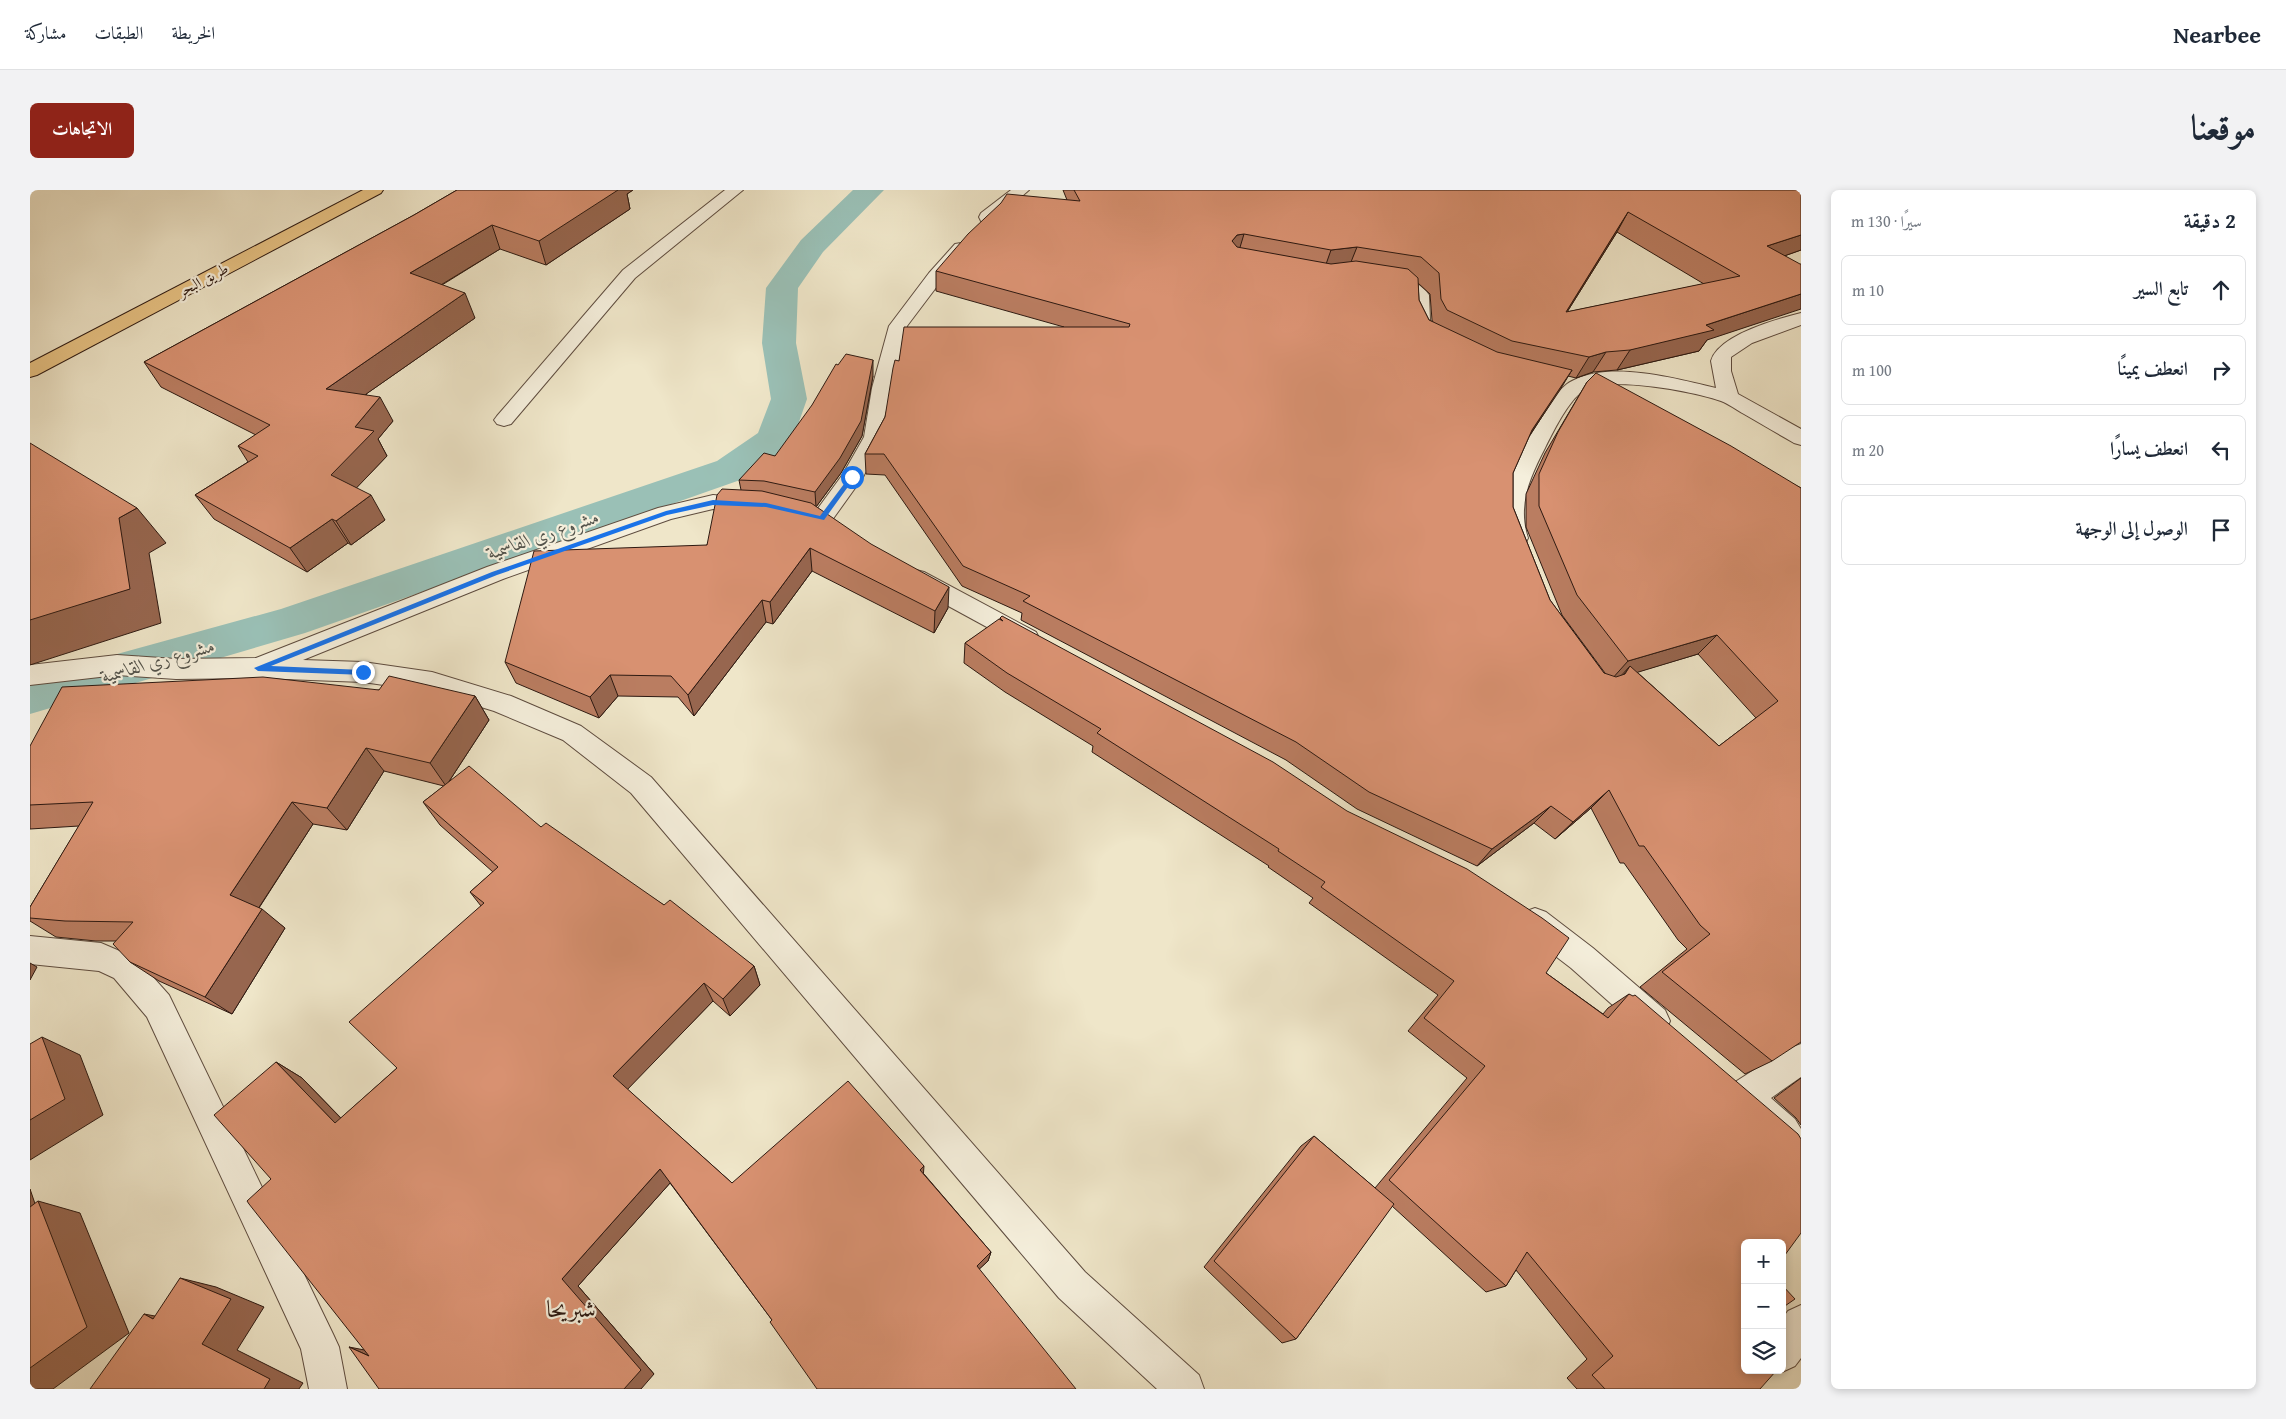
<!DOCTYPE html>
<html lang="ar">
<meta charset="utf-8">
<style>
body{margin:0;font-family:"Gentium Book Plus",Amiri,serif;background:#f2f2f3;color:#1f2937;direction:rtl}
.controls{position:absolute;right:15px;bottom:15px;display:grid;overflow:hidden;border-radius:8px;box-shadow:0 2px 8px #0003}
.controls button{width:45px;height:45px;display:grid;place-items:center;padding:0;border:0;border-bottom:1px solid #e0e1e3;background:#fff;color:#1f2937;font:25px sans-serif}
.stop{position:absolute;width:15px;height:15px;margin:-11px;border:4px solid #1a73e8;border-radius:50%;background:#fff}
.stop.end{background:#1a73e8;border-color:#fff;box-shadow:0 1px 5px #0008}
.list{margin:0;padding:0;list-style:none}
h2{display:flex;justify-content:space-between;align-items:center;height:65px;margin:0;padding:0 20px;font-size:21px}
h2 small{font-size:16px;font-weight:400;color:#747a83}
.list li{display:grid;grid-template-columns:32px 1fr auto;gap:15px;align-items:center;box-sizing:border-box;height:70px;margin:0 10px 10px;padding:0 10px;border:1px solid #e0e1e3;border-radius:8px}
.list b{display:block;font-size:19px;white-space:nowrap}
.list em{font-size:16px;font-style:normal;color:#747a83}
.icon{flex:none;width:28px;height:28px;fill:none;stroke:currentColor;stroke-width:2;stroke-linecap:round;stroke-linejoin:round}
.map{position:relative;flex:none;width:1771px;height:1199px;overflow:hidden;direction:ltr;border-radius:8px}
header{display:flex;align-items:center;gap:30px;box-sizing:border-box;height:70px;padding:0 25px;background:#fff;border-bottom:1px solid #e0e1e3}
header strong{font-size:24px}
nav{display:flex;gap:28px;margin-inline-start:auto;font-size:18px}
.intro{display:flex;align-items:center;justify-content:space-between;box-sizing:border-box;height:120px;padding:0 30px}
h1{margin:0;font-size:35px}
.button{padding:12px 22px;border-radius:8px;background:#8f2418;color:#fff;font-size:18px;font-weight:700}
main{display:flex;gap:30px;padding:0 30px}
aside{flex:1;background:#fff;border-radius:8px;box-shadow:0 2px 8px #0003}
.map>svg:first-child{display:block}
</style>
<header>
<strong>Nearbee</strong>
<nav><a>الخريطة</a><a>الطبقات</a><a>مشاركة</a></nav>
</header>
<div class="intro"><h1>موقعنا</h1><a class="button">الاتجاهات</a></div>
<main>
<aside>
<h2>2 دقيقة<small>سيرًا · 130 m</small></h2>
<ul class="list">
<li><svg class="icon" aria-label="ahead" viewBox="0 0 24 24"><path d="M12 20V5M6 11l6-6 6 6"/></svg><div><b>تابع السير</b></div><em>10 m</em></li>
<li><svg class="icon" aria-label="right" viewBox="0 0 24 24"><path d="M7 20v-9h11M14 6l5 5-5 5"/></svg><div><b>انعطف يمينًا</b></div><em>100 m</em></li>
<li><svg class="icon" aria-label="left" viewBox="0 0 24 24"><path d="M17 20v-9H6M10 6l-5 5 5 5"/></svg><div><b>انعطف يسارًا</b></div><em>20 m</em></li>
<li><svg class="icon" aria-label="arrive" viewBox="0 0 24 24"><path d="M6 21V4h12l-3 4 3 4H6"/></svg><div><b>الوصول إلى الوجهة</b></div></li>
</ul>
</aside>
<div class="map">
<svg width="1771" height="1199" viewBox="0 0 1771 1199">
<rect width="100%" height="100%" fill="#efe6c9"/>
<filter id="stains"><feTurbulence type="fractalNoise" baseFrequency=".004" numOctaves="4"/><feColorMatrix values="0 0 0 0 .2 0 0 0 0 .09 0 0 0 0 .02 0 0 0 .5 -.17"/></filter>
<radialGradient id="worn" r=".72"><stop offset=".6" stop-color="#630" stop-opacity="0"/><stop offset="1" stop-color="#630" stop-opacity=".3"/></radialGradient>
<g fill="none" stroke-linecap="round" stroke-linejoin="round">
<!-- canal -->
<path fill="#9ac0b6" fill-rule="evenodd" d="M823,0H854L793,62L768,98L766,153L777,209L763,249L757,257L713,289L275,443L0,524V488L251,419L687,271L728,243L741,209L732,153L736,98L771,50Z"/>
<defs>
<path id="minor" d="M695,0H713L605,88L481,234L474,236L467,234L464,230L467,226L593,80Z
M981,0H999L963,31H951L949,27L951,23Z
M931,53L937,54L940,58L911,91L877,136L862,198L854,247L833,287L800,333L792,336L784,333L781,328L813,284L834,247L842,198L859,136L899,83L925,54Z
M1357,84L1382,89L1396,101L1399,105L1400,130L1410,146L1408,150L1401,152L1394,150L1382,130L1381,107L1370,97L1351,93L1348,89L1351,85Z
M1771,123V135L1722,153L1701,167V181L1708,204L1771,239V255L1764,253C1747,243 1731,234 1714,224C1707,220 1699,214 1691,211C1663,201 1577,185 1553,201C1538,211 1523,242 1515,258C1500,287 1487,315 1498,348L1495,354L1487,356L1479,354C1472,343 1470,330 1471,317C1474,288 1514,212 1537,194C1541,191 1546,189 1551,187C1589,173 1648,189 1686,198L1681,171C1688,145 1747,129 1771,123Z
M683,305L730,309L733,314L730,319L722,321L683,319L641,329L473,389L273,470L333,472L402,482L481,506L551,536L621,587L1055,1082L1169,1185L1174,1199H1127L1029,1108L601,603L533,550L464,521L402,502L333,492L228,488L146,489L87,485L0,495V475L87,465L146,469L226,468L457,377L628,318Z
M886,380L894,382L1006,442L1009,448L1006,454L997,457L988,454L878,394L874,388L878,382Z
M1505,718L1516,722L1563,758L1635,820L1640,831L1635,842L1624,846L1613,842L1541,778L1494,742L1490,732L1494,722Z
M0,746L71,753L106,768L139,805L303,1144L309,1157L317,1199H279L271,1159L117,827L84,788L69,781L0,774Z
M1771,854V887L1741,908L1765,929L1771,939V990C1749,981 1754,967 1740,952C1725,936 1706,926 1697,906L1702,894L1755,860Z
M1771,1115V1168L1765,1176L1752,1182L1748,1180H1752V1129L1758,1121Z"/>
<path id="highway" d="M333,0H353L351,3L7,185L0,187V173Z"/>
</defs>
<!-- minor casing -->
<use href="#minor" stroke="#5e4c3f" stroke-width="2"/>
<!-- highway casing -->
<use href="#highway" stroke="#2d1911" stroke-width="2"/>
<!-- minor -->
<use href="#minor" fill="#f5efdc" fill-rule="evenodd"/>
<!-- highway -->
<use href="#highway" fill="#e8c384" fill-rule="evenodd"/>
</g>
<!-- wall -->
<path fill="#ba7d61" stroke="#2d1911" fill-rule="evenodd" d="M427,0H603L597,4L600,19L516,75L470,59L412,95L445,128L336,204L363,231L348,249L357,266L326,298L355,330L321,355L318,353L277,382L184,329L165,305L218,272L208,256L226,245L131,197L114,172L384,25Z
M1033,0H1771V60L1754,66L1677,150L1669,161L1587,180L1563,182L1546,188L1538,186L1499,247L1483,283V317L1520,410L1574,483H1575L1532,425L1496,337V304L1515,263L1557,192L1771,298L1742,871L1715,884L1610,797L1657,759L1648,750L1594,673H1590L1561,618L1525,649L1504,633L1447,676L1327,619L1256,570L991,430L992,423L932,396L855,285L836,284L835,264L855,227L869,171L1034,137L906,101V81L1037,10ZM1587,42L1674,94L1537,122ZM1388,93L1400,104L1402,130L1403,132L1399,130L1389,110ZM1668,464L1726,528L1689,556L1607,482Z
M843,186L832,246L811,283L786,317L918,418L904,443L782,381L743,434L736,432L664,526L648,507L588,506L569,528L486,493L475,472L677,355L711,300L709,290L745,266Z
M970,428L1516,783L1573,824L1578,818L1599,804L1752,1053L1712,1147L1730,1199H1547L1537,1188L1557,1169L1486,1080L1476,1096L1456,1102L1362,1016L1266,1149L1252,1153L1174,1077L1271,956L1284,946L1345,998L1437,888L1378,841L1408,805L1279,713L1283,708L1238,677L1239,676L1062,562L1063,556L975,502L934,473L935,453L970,430Z
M349,500L445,506L459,530L418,593L511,637L634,715L724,776L730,795L700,826L683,811L597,899L702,993L894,984L961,1062L958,1071L949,1079L742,1130L640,993L548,1096L624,1184L335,1160L241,989L246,872L272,888L311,928L367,878L451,716L440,702L463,682L410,635L393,612L414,596L354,581L317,640L283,634L229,718L255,738L202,824L129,791L100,772L86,751H66L26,747L0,731V717L49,636L0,639V556Z
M1771,888V935L1766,928L1744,908Z"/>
<!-- shaded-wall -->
<path fill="#97664f" stroke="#2d1911" d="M579,0H603L597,4L600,19L516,75L509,51Z
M1598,22L1587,42L1524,143L1536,122Z
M462,35L470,59L391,107L380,83Z
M1214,44L1208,64L1202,51L1207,45Z
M1771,45V60L1723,77L1737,56Z
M1327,57L1319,77L1294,80L1301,60Z
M435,103L445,128L309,223L296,199Z
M1771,104V119L1677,150L1669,161L1587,180L1600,160Z
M1576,162L1563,182L1546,188L1559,167Z
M843,170V186L832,246L811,283L786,317L785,302Z
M1542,180L1530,200L1489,261L1502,240Z
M350,207L363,231L348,249L357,266L315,310L301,285L325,237Z
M341,305L355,330L321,355L306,331Z
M107,318L136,353L119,363L131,433L0,475V430L89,328Z
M302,329L318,353L277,382L260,358Z
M780,358L782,381L743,434L740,412Z
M919,397L918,418L904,443L905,421Z
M732,410L736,432L664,526L658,505Z
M1687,445L1668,464L1592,487L1600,476L1589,488L1581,490L1598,471Z
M580,485L588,506L569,528L560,507Z
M445,506L459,530L416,596L400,573Z
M336,558L354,581L317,640L297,618Z
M1579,600L1561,618L1525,649L1543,632Z
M262,612L283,634L224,725L200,705Z
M1521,616L1504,633L1447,676L1462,659Z
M232,719L255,738L202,824L175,807Z
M0,773L7,777L0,790Z
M724,776L730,795L700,826L693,809Z
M674,793L683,811L595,902L583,886Z
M12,847L50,865L73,925L0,970V930Z
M246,872L272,888L329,947L305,933Z
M894,976L893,989L890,980Z
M630,979L641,992L548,1096L624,1184L611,1199H594L532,1089Z
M0,999L16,1046L0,1043Z
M8,1011L50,1023L99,1143L23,1199H0V1178Z
M961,1062L958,1071L944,1084L947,1076Z
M150,1088L186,1097L234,1117L207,1160L273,1193L269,1199H234L172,1154Z
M114,1124L152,1131L123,1129Z
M319,1157L345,1162L339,1166Z"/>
<!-- building -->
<path fill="#d89171" stroke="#2d1911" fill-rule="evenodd" d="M427,0H588L509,51L462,35L380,83L435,103L296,199L350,207L325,237L344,241L301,285L341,305L306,331L302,329L260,358L165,305L228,266L208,256L240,235L114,172L384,25Z
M1044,0H1771V45L1737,56L1770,74H1771V104L1676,135L1684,140L1600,160L1576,162L1559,167L1482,151L1417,120L1411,109L1409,83L1391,67L1327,57L1301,60L1214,44L1207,45L1202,51L1207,57L1301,74L1326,71L1378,79L1388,88L1389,110L1399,130L1467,162L1542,180L1502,240L1483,283V317L1520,410L1574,483L1586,487L1595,484L1600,476L1689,556L1748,511L1687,445L1598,471L1547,405L1509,316V284L1528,242L1557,192L1566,183L1701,256L1771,298V852L1742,871L1632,782L1680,744L1670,735L1614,656H1609L1579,600L1543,632L1521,616L1462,659L1339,602L1266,552L993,411L1000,406L933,376L854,264H835L855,227L863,178L865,170L869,171L874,137H1099L1100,134L906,81L938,44L971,13L977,4L1050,11ZM1598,22L1710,86L1536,122Z
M816,164L843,170L831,231L810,268L785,302L734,291L709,290L734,263L745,266L782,215L806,174L808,175Z
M0,253L107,318L89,328L100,399L0,430Z
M692,299L732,301L781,313L841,354L919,397L905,421L780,358L740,412L732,410L658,505L641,486L580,485L560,507L475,472L504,361L677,355L687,305Z
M972,426L1243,572L1317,621L1437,679L1512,728L1539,748L1516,783L1578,828L1599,804L1603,806L1605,805L1768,944L1771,949V1043L1752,1069V1053H1715V1145L1712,1147L1715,1149V1180H1745L1746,1181L1730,1199H1575L1562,1185L1583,1166L1497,1062L1476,1096L1359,990L1455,876L1394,828L1424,791L1291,697L1295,692L1248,661L1249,659L1067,543L1071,539L977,483L935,453L969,429L973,431L970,428Z
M359,486L445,506L400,573L336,558L297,618L262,612L200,705L232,719L175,807L100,772L83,754L103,732L35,731L0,728V717L63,612L0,615V556L32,497L233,487L349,500Z
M439,576L511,637L516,633L634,715L640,710L724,776L693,809L674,793L583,886L702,993L818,891L894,976L890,980L961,1062L947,1076L1046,1199H787L740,1132L742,1130L630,979L532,1089L611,1180L594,1199H349L319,1157L339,1166L219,1014L217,1011L241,989L184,925L246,872L305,933L367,878L319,832L454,713L440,702L468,677L393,612Z
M12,847L35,909L0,930V854Z
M1284,946L1364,1014L1266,1149L1184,1071Z
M8,1011L57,1137L0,1178V1017Z
M150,1088L201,1109L172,1154L240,1189L234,1199H60L114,1124L123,1129Z
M1752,1095L1765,1109L1752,1118Z"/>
<!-- route -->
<path fill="#1a73e8" d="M820,286L825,287L794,330L736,317L683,315L637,325L467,385L241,476L333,480L336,482L335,485L228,481L224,478L462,382L636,321L683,310L736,313L790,326Z"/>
<g text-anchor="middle" stroke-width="4.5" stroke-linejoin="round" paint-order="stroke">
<!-- far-street labels -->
<g font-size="15" fill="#2d1911" stroke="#f5efdc">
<text transform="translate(173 90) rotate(-28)" y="5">طريق البحر</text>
</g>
<!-- water labels -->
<g font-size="19" font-style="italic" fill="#53534b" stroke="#f5efdc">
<text transform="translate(513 344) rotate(-19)" y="7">مشروع ري القاسمية</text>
<text transform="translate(128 470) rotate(-16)" y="7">مشروع ري القاسمية</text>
</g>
<!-- near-quarter labels -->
<g font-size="24" fill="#2d1911" stroke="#f5efdc">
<text x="541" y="1127">شبريحا</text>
</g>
</g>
<rect width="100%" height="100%" filter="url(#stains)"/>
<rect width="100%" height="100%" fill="url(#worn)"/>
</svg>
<div class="controls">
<button>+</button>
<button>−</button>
<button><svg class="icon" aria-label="layers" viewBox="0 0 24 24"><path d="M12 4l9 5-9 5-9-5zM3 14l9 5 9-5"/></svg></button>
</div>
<div class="stop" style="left:822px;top:287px"></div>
<div class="stop end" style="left:333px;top:482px"></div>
</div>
</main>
